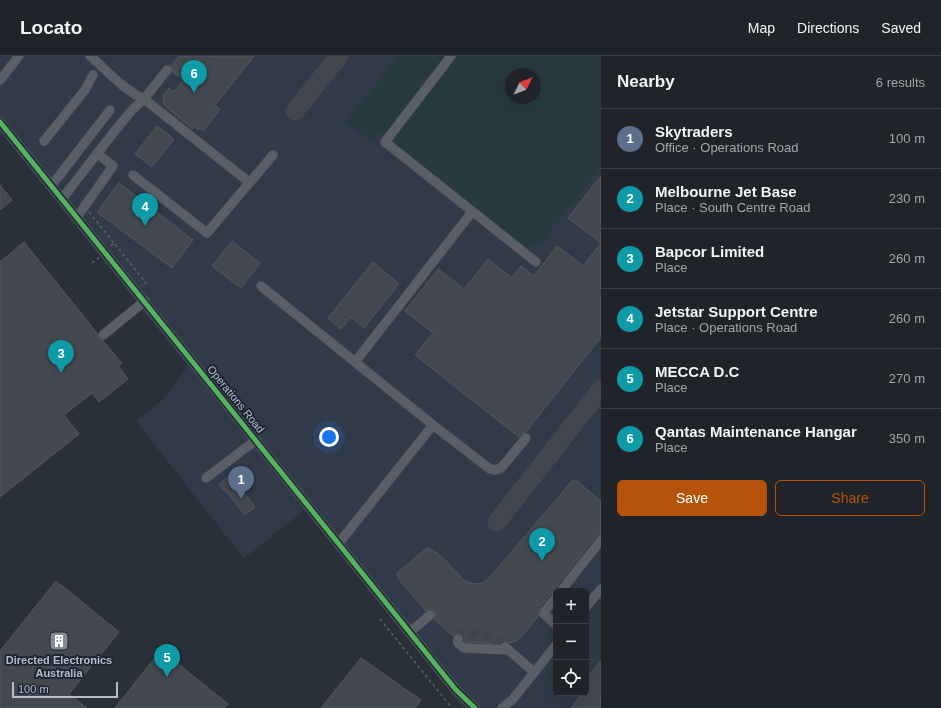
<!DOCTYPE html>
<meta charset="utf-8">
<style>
body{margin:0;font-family:Arial,sans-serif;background:#2d3036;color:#f1f3f6}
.controls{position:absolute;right:12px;bottom:12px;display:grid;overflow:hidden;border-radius:6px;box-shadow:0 4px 16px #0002}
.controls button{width:36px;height:36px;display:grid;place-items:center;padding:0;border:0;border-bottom:1px solid #3d4147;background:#20242a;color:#f1f3f6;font:20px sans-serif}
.compass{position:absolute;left:505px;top:12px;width:36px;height:36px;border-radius:50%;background:#20242a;box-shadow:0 4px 16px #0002;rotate:47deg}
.scale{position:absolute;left:12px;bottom:10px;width:106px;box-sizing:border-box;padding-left:4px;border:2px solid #b4bcc9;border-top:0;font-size:11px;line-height:14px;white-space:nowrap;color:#b4bcc9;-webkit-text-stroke:3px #1d2633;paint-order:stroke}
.you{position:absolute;left:329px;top:381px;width:14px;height:14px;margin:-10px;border:3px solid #fff;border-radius:50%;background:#1a73e8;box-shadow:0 0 0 6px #1a73e833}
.badge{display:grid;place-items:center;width:26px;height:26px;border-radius:50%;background:#b45309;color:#fff;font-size:13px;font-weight:700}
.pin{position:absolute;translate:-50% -33px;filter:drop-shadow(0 1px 2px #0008)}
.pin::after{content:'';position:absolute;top:21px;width:14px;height:12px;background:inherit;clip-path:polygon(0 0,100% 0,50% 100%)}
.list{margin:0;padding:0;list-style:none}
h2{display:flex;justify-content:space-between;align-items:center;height:52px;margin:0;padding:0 16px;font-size:17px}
h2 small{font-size:13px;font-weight:400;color:#a2a4a8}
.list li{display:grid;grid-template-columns:26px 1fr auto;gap:12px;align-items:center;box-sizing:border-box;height:60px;padding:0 16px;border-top:1px solid #3d4147}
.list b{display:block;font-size:15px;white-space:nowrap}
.list p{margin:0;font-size:13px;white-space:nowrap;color:#a2a4a8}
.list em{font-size:13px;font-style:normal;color:#a2a4a8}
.actions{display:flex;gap:8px;padding:12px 16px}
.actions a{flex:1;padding:9px 0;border:1px solid #b45309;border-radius:6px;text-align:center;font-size:14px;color:#b45309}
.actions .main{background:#b45309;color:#fff}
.icon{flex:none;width:22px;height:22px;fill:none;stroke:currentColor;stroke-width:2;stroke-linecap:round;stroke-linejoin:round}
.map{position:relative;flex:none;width:601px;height:652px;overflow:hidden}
header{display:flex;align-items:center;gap:24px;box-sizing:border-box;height:56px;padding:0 20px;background:#20242a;border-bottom:1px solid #3d4147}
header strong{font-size:19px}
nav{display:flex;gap:22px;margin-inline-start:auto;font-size:14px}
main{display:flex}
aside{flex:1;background:#20242a}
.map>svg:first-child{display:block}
</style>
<header>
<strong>Locato</strong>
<nav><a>Map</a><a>Directions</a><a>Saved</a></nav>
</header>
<main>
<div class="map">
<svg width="601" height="652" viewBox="0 0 601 652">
<rect width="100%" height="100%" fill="#2a3038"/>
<!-- airport -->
<path fill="#313a48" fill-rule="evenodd" d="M0,0H601V652H463L304,454L244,503L136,365L162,344L188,310L0,76ZM511,18H535V42H511ZM556,535H586V637H556Z"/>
<!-- green -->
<path fill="#273a3e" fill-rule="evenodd" d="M399,0H448L384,81L378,76L371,85L346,66Z
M457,0H601V111L543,184C535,189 530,192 520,189L394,87L393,81ZM511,18H535V42H511Z"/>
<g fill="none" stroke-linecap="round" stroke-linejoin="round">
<!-- taxiway -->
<path stroke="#42464e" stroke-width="19" d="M295,55L339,0
M497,466L601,333"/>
</g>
<!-- building -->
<path fill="#444950" stroke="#52575f" d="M179,0H254L215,49L220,54L203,75L200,72L198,74L195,71L193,73L166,51L164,48L163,43L164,38L169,32L174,36L183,24L173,16L171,10Z
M157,70L174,83L152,111L135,98Z
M601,120V281L526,376L524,377L519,381L415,299L433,277L405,255L438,213L464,233L488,203L512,222L521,210L534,220L557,190L583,210L601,187L568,162Z
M119,127L193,184L172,212L97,156Z
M0,129L12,144L0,154Z
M232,185L260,207L241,232L212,210Z
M24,186L97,277L98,282L103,285L122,307L118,310L128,323L99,346L92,337L64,359L79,378L0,441V206Z
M373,206L399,228L364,272L351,261L341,273L328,262Z
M230,419L255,451L245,459L225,434L224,435L219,429Z
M572,425H577L601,445V478L596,480L556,531L555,535L551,537L540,551L538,560L527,574L521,581L516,585L509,587L503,585L500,588L466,586L461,578H455L453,580L434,563L436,558L434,555L429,553L426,555L398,522L397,517L427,492H429L440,499L465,525L473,528L483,527L490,521Z
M56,525L119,576L69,638L87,652H0V595Z
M161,594L228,648L224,652H115Z
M361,602L421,644L415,652H321Z
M601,605V652H571L583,637H586V623Z"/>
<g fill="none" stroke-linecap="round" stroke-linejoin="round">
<!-- minor-tunnel -->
<path stroke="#3f454e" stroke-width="9" stroke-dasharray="9 4.5" stroke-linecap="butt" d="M458,583L462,578C480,576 488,577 502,588"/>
<defs>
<path id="minor" d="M90,0C108,15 122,33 144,43L249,126
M451,0L385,86L536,206
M0,24L19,0
M0,66L456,634L475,652
M44,85L85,34L93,19
M133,119L207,177L273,99
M51,129L59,120L110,54
M62,143L110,81L132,54L144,43L167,14
M77,161L113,110L97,97
M261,230L433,369L490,413L495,414L501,412L526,382
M103,279L145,245
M355,306L472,156
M206,422L256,384
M339,487L433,369
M561,535L601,484
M556,541L545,555L544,558L556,569
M586,551L601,533
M410,576L430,559
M458,583V587L464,592L509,594
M505,591L534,616
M502,652L513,643L556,589"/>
</defs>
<!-- minor casing -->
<use href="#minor" stroke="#484c53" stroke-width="10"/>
<!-- path -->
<path stroke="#5d636a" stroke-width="1.5" stroke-dasharray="3 3" stroke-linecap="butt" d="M89,156L114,187
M111,190L114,187L146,227L142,230
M92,207L100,201
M380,563L452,652"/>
<!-- minor -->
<use href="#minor" stroke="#5a5e66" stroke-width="9"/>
<defs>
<path id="cycleway" d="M0,66L456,634L475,652"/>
</defs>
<!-- cycleway casing -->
<use href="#cycleway" stroke="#1d2633" stroke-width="8"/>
<!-- cycleway -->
<use href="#cycleway" stroke="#56b35d" stroke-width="5"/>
</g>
<!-- icons -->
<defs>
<symbol id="building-square" viewBox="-11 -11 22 22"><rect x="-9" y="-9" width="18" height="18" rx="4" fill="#848b96" stroke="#1d2633"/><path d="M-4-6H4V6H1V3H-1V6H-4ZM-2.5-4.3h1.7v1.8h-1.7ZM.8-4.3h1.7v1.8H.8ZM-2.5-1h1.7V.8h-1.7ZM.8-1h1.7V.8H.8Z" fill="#fff"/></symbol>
</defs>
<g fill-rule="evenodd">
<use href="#building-square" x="48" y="574" width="22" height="22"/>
</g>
<g text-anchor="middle" stroke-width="4" stroke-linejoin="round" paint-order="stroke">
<!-- street labels -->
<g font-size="11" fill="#b4bcc9" stroke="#1d2633">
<text transform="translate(236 343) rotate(51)" y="4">Operations Road</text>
</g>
<!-- poi labels -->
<g font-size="11" font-weight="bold" fill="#b4bcc9" stroke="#1d2633">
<text x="59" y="608">Directed Electronics<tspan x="59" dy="13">Australia</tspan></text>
</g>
</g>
</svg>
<div class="controls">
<button>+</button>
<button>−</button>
<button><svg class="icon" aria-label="locate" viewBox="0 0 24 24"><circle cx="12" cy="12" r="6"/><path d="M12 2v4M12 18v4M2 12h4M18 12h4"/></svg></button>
</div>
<svg class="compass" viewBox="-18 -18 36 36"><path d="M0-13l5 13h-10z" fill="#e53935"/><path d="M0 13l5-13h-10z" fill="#a2a4a8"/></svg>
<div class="scale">100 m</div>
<div class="you"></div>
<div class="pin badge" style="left:241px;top:443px;background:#5c6f8a">1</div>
<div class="pin badge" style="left:542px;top:505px;background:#0f9aa8">2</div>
<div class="pin badge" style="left:61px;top:317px;background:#0f9aa8">3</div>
<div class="pin badge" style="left:145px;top:170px;background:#0f9aa8">4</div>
<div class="pin badge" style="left:167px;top:621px;background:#0f9aa8">5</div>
<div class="pin badge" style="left:194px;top:37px;background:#0f9aa8">6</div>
</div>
<aside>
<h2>Nearby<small>6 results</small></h2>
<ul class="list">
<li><span class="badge" style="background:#5c6f8a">1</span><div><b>Skytraders</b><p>Office · Operations Road</p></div><em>100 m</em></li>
<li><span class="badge" style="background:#0f9aa8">2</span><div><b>Melbourne Jet Base</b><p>Place · South Centre Road</p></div><em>230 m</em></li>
<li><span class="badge" style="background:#0f9aa8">3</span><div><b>Bapcor Limited</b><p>Place</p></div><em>260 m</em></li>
<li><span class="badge" style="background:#0f9aa8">4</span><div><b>Jetstar Support Centre</b><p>Place · Operations Road</p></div><em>260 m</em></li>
<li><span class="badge" style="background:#0f9aa8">5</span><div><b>MECCA D.C</b><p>Place</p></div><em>270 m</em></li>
<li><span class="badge" style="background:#0f9aa8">6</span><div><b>Qantas Maintenance Hangar</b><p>Place</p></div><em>350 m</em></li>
</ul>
<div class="actions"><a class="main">Save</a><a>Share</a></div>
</aside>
</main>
